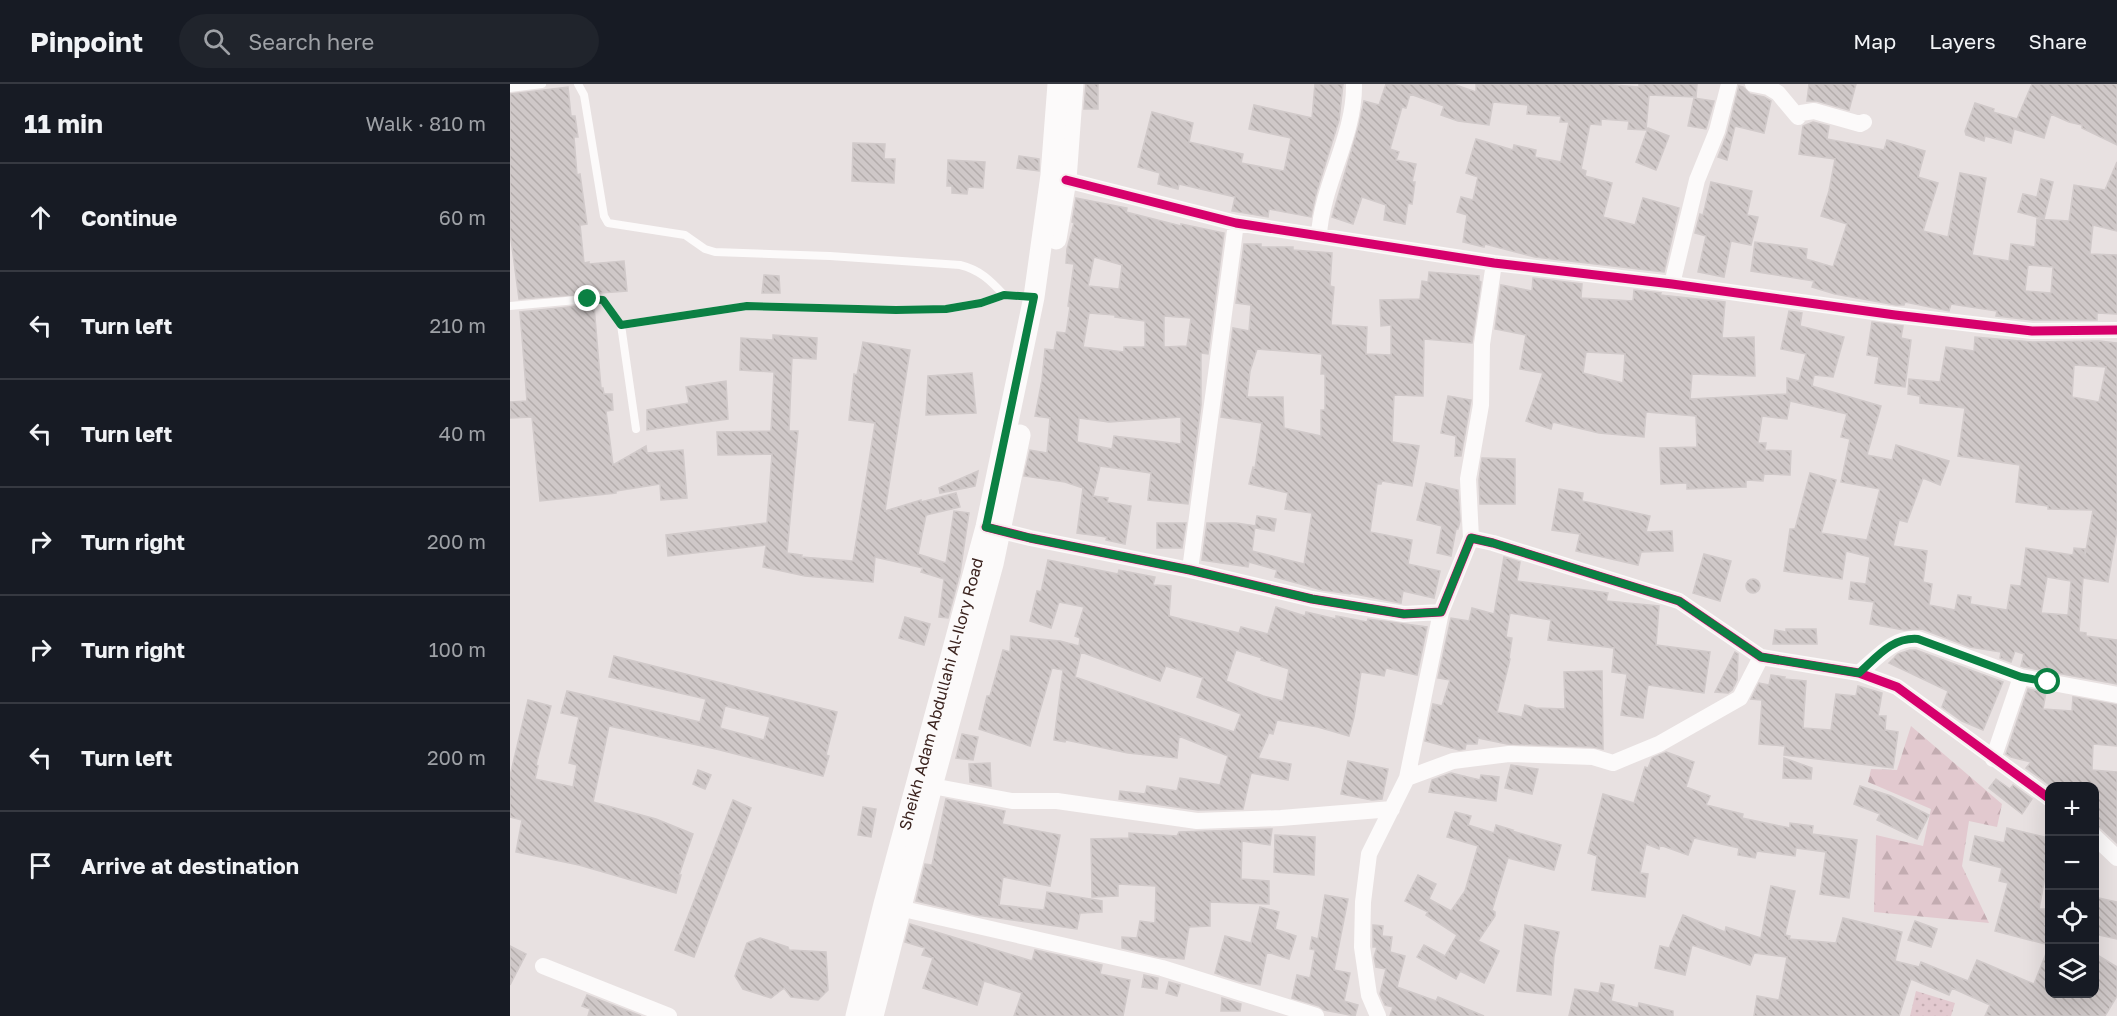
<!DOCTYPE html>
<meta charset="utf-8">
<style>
body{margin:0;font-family:"Golos Text",sans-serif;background:#20242c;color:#f1f3f6}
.controls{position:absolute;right:18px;bottom:18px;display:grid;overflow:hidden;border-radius:12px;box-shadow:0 6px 24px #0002}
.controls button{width:54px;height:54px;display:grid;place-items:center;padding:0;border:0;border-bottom:2px solid #363941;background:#171b24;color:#f1f3f6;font:30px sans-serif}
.stop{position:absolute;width:18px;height:18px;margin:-14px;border:4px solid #0b8043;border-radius:50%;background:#fff}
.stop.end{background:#0b8043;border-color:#fff;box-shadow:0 2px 6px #0008}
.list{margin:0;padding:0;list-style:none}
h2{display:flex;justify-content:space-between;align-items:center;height:78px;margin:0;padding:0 24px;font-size:26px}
h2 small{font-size:20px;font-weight:400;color:#9ea1a6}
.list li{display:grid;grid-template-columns:39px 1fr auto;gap:18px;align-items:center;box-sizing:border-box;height:108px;padding:0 24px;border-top:2px solid #363941}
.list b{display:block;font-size:22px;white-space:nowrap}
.list em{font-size:20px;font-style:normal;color:#9ea1a6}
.icon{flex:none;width:33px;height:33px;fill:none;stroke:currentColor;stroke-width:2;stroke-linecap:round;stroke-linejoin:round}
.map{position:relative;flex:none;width:1607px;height:932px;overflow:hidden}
header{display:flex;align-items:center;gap:36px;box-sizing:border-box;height:84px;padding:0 30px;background:#171b24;border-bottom:2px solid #363941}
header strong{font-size:28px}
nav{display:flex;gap:33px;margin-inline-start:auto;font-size:21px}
.search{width:420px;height:54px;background:#20242c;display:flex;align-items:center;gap:15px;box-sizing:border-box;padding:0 21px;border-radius:33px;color:#9ea1a6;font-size:22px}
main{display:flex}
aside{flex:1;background:#171b24}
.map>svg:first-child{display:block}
</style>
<header>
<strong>Pinpoint</strong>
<div class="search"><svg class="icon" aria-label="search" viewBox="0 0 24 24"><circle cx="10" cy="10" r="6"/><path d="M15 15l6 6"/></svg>Search here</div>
<nav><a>Map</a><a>Layers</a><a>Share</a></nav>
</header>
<main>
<aside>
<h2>11 min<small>Walk · 810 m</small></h2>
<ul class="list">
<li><svg class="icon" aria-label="ahead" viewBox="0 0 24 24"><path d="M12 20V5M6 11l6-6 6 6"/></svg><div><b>Continue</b></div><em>60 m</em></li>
<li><svg class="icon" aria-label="left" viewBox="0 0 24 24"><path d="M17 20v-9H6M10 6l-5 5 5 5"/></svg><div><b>Turn left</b></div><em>210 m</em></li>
<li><svg class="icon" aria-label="left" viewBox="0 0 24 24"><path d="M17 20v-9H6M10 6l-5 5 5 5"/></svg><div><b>Turn left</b></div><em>40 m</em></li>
<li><svg class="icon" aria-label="right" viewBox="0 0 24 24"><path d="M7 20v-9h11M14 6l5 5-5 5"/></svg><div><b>Turn right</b></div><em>200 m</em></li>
<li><svg class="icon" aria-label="right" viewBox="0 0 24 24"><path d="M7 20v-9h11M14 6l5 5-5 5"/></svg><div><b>Turn right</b></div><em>100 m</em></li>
<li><svg class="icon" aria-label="left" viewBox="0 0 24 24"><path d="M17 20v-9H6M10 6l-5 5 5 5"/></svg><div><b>Turn left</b></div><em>200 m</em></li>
<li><svg class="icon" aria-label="arrive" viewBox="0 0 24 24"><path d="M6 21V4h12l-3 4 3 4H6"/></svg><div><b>Arrive at destination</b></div></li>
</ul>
</aside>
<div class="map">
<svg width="1607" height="932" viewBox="0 0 1607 932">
<defs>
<pattern id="grass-dots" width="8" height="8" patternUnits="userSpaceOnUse" patternTransform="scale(1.5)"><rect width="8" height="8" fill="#e2c9cf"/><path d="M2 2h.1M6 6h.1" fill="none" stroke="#c3acb1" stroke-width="1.8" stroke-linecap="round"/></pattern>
<pattern id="forest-firs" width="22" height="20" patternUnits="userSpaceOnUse" patternTransform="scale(1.5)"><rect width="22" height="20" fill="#e2c9cf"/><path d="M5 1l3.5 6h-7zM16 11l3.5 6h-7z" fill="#c3acb1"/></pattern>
<pattern id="building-back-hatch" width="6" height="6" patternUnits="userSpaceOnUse" patternTransform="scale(1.5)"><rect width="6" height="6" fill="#cfc8c8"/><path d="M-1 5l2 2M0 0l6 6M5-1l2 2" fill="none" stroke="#b3acab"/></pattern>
</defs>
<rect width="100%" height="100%" fill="#e8e1e1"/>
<!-- grass -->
<path fill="url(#grass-dots)" d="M1406,907L1445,919L1441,932H1400Z"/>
<!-- forest -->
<path fill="url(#forest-firs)" d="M1401,642L1492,720L1487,743L1459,737L1452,782L1479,839L1364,828L1366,751L1413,762L1421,725L1358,698L1361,685L1387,686Z"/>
<!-- building -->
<path fill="url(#building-back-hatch)" stroke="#d1caca" stroke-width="1.5" fill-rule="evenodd" d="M576,0H588V25H574Z
M805,0H833L829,36L806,110L801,133L759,125L758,133L722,127L725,113L669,100L668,105L648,100L650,89L628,83L642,28L683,39L679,58L733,70L731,79L774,87L781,54L739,45L744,21L802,34Z
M876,0H943L966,8V0H1092L1129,3V0H1187L1186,13L1139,11L1136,46L1118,45L1119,37L1091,35V41L1080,40L1071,85L1076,87L1075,92L1102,99L1093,133L1125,141L1133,114L1169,124L1154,188L1025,173L975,160L974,163L953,158L957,131L947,128L951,113L963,116L968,93L956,89L966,55L1003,66L1004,61L1026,66L1025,73L1051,78L1059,38H1050L1051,32L1017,30L1018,21L983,18L979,41L948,37L931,31L934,22L900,10L896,24L892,23L880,65L889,68L886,76L906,80L902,98H905L902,120L898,119L895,140L874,136L876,121L852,113L843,140L822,133L849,41L854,17L869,21Z
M1299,0H1346L1339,26L1307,17H1297Z
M1522,0H1607V61L1572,44V41L1559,38L1541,30L1534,54L1504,45L1501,59L1475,52L1474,57L1456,51L1455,47L1465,19L1484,25L1483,28L1507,35Z
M1229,2L1233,3L1240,10L1254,13L1261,17L1254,49L1225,42L1217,76L1208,73L1217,50Z
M58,3L61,32H65L68,53H64L67,91L70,90L77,140L70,141L74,179L79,178V180L114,177L117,207L9,215L0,148V10Z
M1184,14L1204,17L1196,45L1178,42Z
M1303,38L1319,42L1317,55L1374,66L1377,56L1415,67L1408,93L1428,99L1413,147L1438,153L1450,89L1476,94L1462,171L1499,177L1501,160L1525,163L1527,135L1559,137L1564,101L1595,106L1607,78V147L1583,141L1580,170L1607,171V230L1587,229V236H1523L1486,232L1487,227L1441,220L1439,227L1395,218L1394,221H1386L1325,210L1302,203L1304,197L1241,187L1245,158L1297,165L1296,175L1323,183L1337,140L1311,132L1319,107L1325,75L1289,70L1293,42ZM1518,181L1543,183L1541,209L1515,207Z
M1138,44L1159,52L1146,86L1126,78Z
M343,59L375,60L374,75H385L384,99L342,97Z
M509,72L529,75V87L507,84Z
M438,76L475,78L473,104L458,103L457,110L442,109V102H437Z
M1531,95L1543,98L1534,135L1508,128L1513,110L1527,113Z
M1201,98L1242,107L1237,131L1248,133L1241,161L1221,157L1214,193L1188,188L1196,152L1185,149L1190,130L1193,131Z
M566,114L617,124L616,128L671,142V140L714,149L698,270L691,269V321L678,420L638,416L641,389L590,382L583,412L598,414L597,418L621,422L615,460L596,456L597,453L567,449L573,404L555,398L514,392L520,366L537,369L540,334L525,332L532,296L535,265L544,266L547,248L556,249L560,223L558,222L564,180L556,179L557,165L564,139L562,138ZM584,173L612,181L609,205L578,202ZM579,229L605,231V233L635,237V263H614V268L573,263ZM654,232L681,234L677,262L654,263ZM671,333V360L604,352L602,365L567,358L569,334L599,338Z
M734,160H751V163H783V166L822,169L820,202L824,203L821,241L857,243L856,270L881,271V241L871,242L870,216L910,215L912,197L918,198L919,188L969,192V197L971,198L962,259L914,255L913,312L884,311L882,358L909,362L902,402L872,397L871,400H867L860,448L902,456L898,480L930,487L924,514L893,507L891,519L840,509V510L812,506L765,493L767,486L739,478L738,483L692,476L697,439H726L745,442L742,467L794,480L802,429L775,425L778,409L739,400L743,383L745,384L752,339L711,333L723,244L739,247L741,221L726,219ZM747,265L812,270L811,290H815V326H811V352L774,344L773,313H737L740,287Z
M254,191L269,192L270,209H252Z
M1023,194L1072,200L1071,214L1123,217L1124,206L1151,209L1150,211L1215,218L1212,254L1244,253L1245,292L1182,290L1180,315L1277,310V294L1289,297L1296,270L1271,265L1279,227L1292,229L1290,242L1334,253L1323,293L1304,291L1302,302L1371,322L1357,371L1382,376L1386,361L1439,377L1430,401L1413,394L1397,438L1389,436L1383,462L1417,467L1413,498L1422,500L1419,521L1445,526L1448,511L1461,513L1460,520L1497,526L1501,501L1511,502L1516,464L1563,471L1564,464L1575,465V472L1583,426L1538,425V422L1506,418L1510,381L1448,372L1455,324L1410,319V312L1398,310L1399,295L1430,298L1436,263L1464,267L1465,253L1522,258L1589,257L1607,259V445L1598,498L1573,494L1569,548L1576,549V552L1607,556V600L1514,583L1511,582L1514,570L1505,567L1501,578L1490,574L1491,568L1460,563L1412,545L1394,546L1360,540L1364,518L1339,515L1341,498L1356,500L1360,473L1336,467L1332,495L1274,487L1280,445H1285L1300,389L1326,396L1311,449L1357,456L1370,405L1331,398L1340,355L1331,353L1337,330L1280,317L1277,335L1252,332L1248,359H1256L1255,366L1281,367L1280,391L1254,390L1253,397L1236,396V403L1177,405V399L1151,400L1150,364L1187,363L1186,332L1136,328L1134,353L1089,349L1043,338L1041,345L1016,337L1033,289L1010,285L1016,251L985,245L991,201L1022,207ZM1076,268L1115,270L1113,299L1073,289ZM1564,281L1596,283L1589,318L1562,313ZM1537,493L1561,497L1558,531L1531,529Z
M78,221L84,222L91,304H93L94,310H102L103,326L96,327L103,381L136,362L137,369L173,366L177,414L151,416L150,400L106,407V409L30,417L22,333L0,334V318L17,317L10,228Z
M1362,238L1393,242L1391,254L1401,256L1395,303L1365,299L1369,273L1357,271Z
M263,251L307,254L306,275L282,274L279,347H288L277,469L292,471L291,473L343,477L365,339L339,336L344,290L347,291L353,258L400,266L375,427L411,416V418L446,409L450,423L416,431L408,470L436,479L444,427L459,429L450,489L438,534L429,533L434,495L411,488L413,484L365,473L363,498L295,492L253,483L256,461L158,472L156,451L257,439L262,370L208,371L207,348L261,347L264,288L230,286L231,254L263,256Z
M462,289L466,329L416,331L418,292Z
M216,297L218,335L137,346V326L179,319L176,303Z
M938,312L961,316L951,372H945L946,352L931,349Z
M972,374L1005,375V420H970L969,396Z
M468,387L465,402L430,409L429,404Z
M916,399L948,406L950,437L948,445H946L941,472L927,469L932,442L907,436Z
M1049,405L1073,409L1072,417L1140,432L1136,448L1162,447L1163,467L1131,468L1128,481L1066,467L1070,450L1042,446Z
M747,432L766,435L764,447L745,444Z
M647,439H676L672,464H647Z
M1194,470L1221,477L1210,517L1183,509Z
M994,473L1010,478L1007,497L1098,509L1096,517L1149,522L1146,561L1200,568L1194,609L1138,601L1133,634L1111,631L1117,590L1102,588L1104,564L1038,556L1041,536L1000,529L996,553L1002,554L999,574L1000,575L987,628L1012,633L1015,621L1026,624L1055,625L1054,588L1092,587L1093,665L1083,663L997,660L968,654L967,660H956L955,665L949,666L915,657L923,620L932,622L940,596L928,594L941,534L959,537L962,524L984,530Z
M538,476L608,490L609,486L645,493L643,501L661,502L659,532L729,549L731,543L758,550L766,523L795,532L796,528L826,535V532L857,538L858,535L917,543L907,591L876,584L874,592L851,588L844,633L839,652L808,643L767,636L763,650L759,649L748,674L781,680L778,696L741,689L733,725L688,726L609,715L610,707L635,710L637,702L667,707L670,694L710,701L718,672L669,652L667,674L618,669L556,656L555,658L544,656L553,586L542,584L520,662L469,645L477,612H480L493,566L500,568L501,552L550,557L569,562L570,554L565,552L574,523L549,518L541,544L520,537L527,507L531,508ZM726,566L752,574L751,576L779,585L773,617L753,612L716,597ZM571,568L650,597L656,582L693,594L687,613L731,630L724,648L565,593Z
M1236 502a7 7 0 1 1 14 0a7 7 0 1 1-14 0Z
M395,533L420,540L414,561L389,554Z
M1276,545H1306L1307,560H1263L1265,546L1276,548Z
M1400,566H1406L1493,598L1473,646L1452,637L1432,623L1438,607L1379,579L1388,570Z
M1225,568L1228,570L1227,596L1222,606L1218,609L1205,608Z
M104,572L327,628L316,671L319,672L313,692L206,665L99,642L83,718L146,735L183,750L169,791H171L166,809L69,781L6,768L12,736L0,733V692L18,616L41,622L26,681L28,682L25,695L63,703L67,681L59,679L69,633L51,629L57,607L190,638L196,615L99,593ZM215,622L260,633L254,656L210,644Z
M1261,591L1275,593L1274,595L1296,597L1293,644L1321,646L1326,610L1346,612L1348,602L1372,609L1368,632H1376L1375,646L1388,648L1383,684L1274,671L1275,662L1249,660L1252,616L1241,615L1249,599L1259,601Z
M1518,605L1536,608L1533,625L1562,627L1563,613L1607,621V662L1583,660L1582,686L1607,688V759L1591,744L1584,742V702H1541L1516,684L1521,678L1501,673L1496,670Z
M452,650L468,653L463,676L446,674Z
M1156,668L1184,678L1176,703L1200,712L1196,721L1233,730L1232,734L1280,744V739L1303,742L1302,750L1347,756L1339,814L1310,810L1316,768L1286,764L1285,772L1247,767L1245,774L1228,771L1229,764L1184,754L1178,771L1150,761L1149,765L1136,760L1130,789L1138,790L1135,813L1082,806L1087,772L1078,769L1093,710L1124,719L1135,683L1138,684L1142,674Z
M1274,674L1302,684L1301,695L1273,694Z
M838,677L878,685L872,715L862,716L831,710Z
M480,679L481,702L460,698L459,680Z
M1001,681L1028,685L1022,710L995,704Z
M188,686L201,691L195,705L183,700Z
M941,689L970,696L971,691L989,693L986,717L919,708L922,696Z
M1486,695L1500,705L1503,701L1522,715L1512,730L1479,704Z
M1350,702L1381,712L1419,731L1407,755L1367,736L1370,730L1344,720Z
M436,715L495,727L492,740L550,751L540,802L493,793L489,821L534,826L537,808L592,817V828L570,829L567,845L466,831L406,817L415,780L422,781Z
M223,716L241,724L184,873L165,866Z
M353,723L366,725L361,753L348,751Z
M945,728L961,732L958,741L984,749L986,741L1003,746L1002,747L1051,761L1044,786L998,774L982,826L985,828V832L968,857L989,867L974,899L950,887L946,895L907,873L914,861L935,872L947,851L916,831L918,828L895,817L908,791L926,800L919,815L941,827L955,807L968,762L937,753Z
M1497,744L1539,754L1534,788H1536L1529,825H1539V841L1534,840L1539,843V861L1485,847L1498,799L1489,797L1492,784L1460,776L1465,752L1494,759Z
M762,745L760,761L732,757L731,795L759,797V820L700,818V842L679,843L674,875L650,873L612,864V853L627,854L630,837L645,839L646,802L608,800V812L582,813L581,755L619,754V749L667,752L669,748Z
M765,751L805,753L804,791L764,788Z
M1261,802L1285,807L1275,851L1280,852L1279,855L1326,859L1333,834L1392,848L1385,877L1409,883L1411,878L1458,897L1467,876L1524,900L1539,862V909H1584V879L1589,872L1607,883V912L1595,932H1475L1480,921L1442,904L1439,911L1401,895L1389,932H1244L1247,912L1269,916L1277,873L1244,869L1240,881L1182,861L1175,891L1145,884L1150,862L1159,864L1173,831L1215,848L1216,843L1251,854Z
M815,811L838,815L824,886L840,889L834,917L848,921L845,932L814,926L809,922L782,914L787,891L800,894L805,866L800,865L802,853L808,855Z
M1584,813L1607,818V855L1584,850Z
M750,823L769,828L765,845L786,852L779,875L757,868L750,901L732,898L705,889L715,852L741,859Z
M1405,837L1427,845L1421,863L1398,856Z
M400,840L522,877L525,866L592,881L590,890L620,896L613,932H504L512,909L474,897L467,921L413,904L423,874L412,871L415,864L395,858Z
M863,841L873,842L872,852L882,853L880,868L895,872L887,903L926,917L928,913L974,932H880L883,923L875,921L870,910L876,885L866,883L864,873L867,863H863Z
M1015,841L1049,848L1044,872L1041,911L1007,907Z
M250,854L278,863L279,866L316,868L318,906L308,916L281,913L274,904L261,914L233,905L225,892L237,859Z
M0,862L16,870L0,901Z
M634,891L648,894L647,905L632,903Z
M659,898L670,901L667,912L656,909Z
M1091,899L1104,901L1101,917L1128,924L1129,919L1163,927V932H1059L1065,905L1089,909Z
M77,911L131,932H78L80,925L72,922Z
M712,914L731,920L730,927H711Z"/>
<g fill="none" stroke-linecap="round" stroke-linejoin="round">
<!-- service -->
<path stroke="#fcfafa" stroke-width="8" d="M68,0L74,11L94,132L98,139L175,151L195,165L205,168L320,172L450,181C470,186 480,196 494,211
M0,4L32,0
M0,222L78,215L93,216L111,241L126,345
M111,241L237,222L386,226L436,225L471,219L494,211L524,213"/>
<!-- minor -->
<path stroke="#fcfafa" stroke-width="16" d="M1243,0L1258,3L1268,9L1288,33L1291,29L1304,27L1350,40L1354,38
M556,96L726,139L984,179L1162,200L1385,231L1522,247L1607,246
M809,151C812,100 845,52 844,0
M1162,200L1187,96L1207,47L1219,0
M479,444L520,454L680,486L802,515L894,530L931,528L961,454L983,459L1169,517L1251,573L1349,589L1387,603L1540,715
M961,454L958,395L971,321L972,260L984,179
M680,486L726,139
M1349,589C1367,574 1383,553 1408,555L1511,593L1607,611
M1483,675L1511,593
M897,694L943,677L999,670L1083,673L1103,679L1149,660L1230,614L1251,573
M422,702L502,717H547L687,737L771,734L882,725
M1584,752L1607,774
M389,824L652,884L806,932
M33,882L159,932
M868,932L859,911L852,863L853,818L859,770L897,694L931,528"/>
<!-- tertiary -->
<g stroke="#fcfafa" stroke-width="21">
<path d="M546,155L556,96L563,0"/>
<path id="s1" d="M346,932L374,820L476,443L524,213L541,91L548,0"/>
<path d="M363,932L422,702L483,480L510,351"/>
</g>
<defs>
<path id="cycleway" d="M556,96L726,139L984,179L1162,200L1385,231L1522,247L1607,246
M476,443L520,454L680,486L802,515L894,530L931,528L961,454L983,459L1169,517L1251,573L1349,589L1387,603L1540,715"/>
</defs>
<!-- cycleway casing -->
<use href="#cycleway" stroke="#f7eeef" stroke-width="13"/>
<!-- cycleway -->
<use href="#cycleway" stroke="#d6006c" stroke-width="9"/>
</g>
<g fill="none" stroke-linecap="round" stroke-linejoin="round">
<!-- route -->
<path stroke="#0b8043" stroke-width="8" d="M78,215L93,216L111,241L237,222L386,226L436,225L471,219L494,211L524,213L476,443L520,454L680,486L802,515L894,530L931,528L961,454L983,459L1169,517L1251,573L1349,589C1367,573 1382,553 1408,555L1511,593L1538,598"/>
</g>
<g text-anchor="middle" stroke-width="4.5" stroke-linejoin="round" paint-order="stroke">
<!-- street labels -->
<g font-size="16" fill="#3b231e" stroke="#f7eeef">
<text dy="6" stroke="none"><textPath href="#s1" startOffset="333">Sheikh Adam Abdullahi Al-Ilory Road</textPath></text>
</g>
</g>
</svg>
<div class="controls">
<button>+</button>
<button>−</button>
<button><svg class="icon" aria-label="locate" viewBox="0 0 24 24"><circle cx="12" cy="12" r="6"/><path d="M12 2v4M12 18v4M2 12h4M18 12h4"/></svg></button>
<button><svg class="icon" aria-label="layers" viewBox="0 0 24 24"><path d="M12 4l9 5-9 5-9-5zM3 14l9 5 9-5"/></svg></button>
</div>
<div class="stop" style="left:1538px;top:598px"></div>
<div class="stop end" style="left:78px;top:215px"></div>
</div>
</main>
